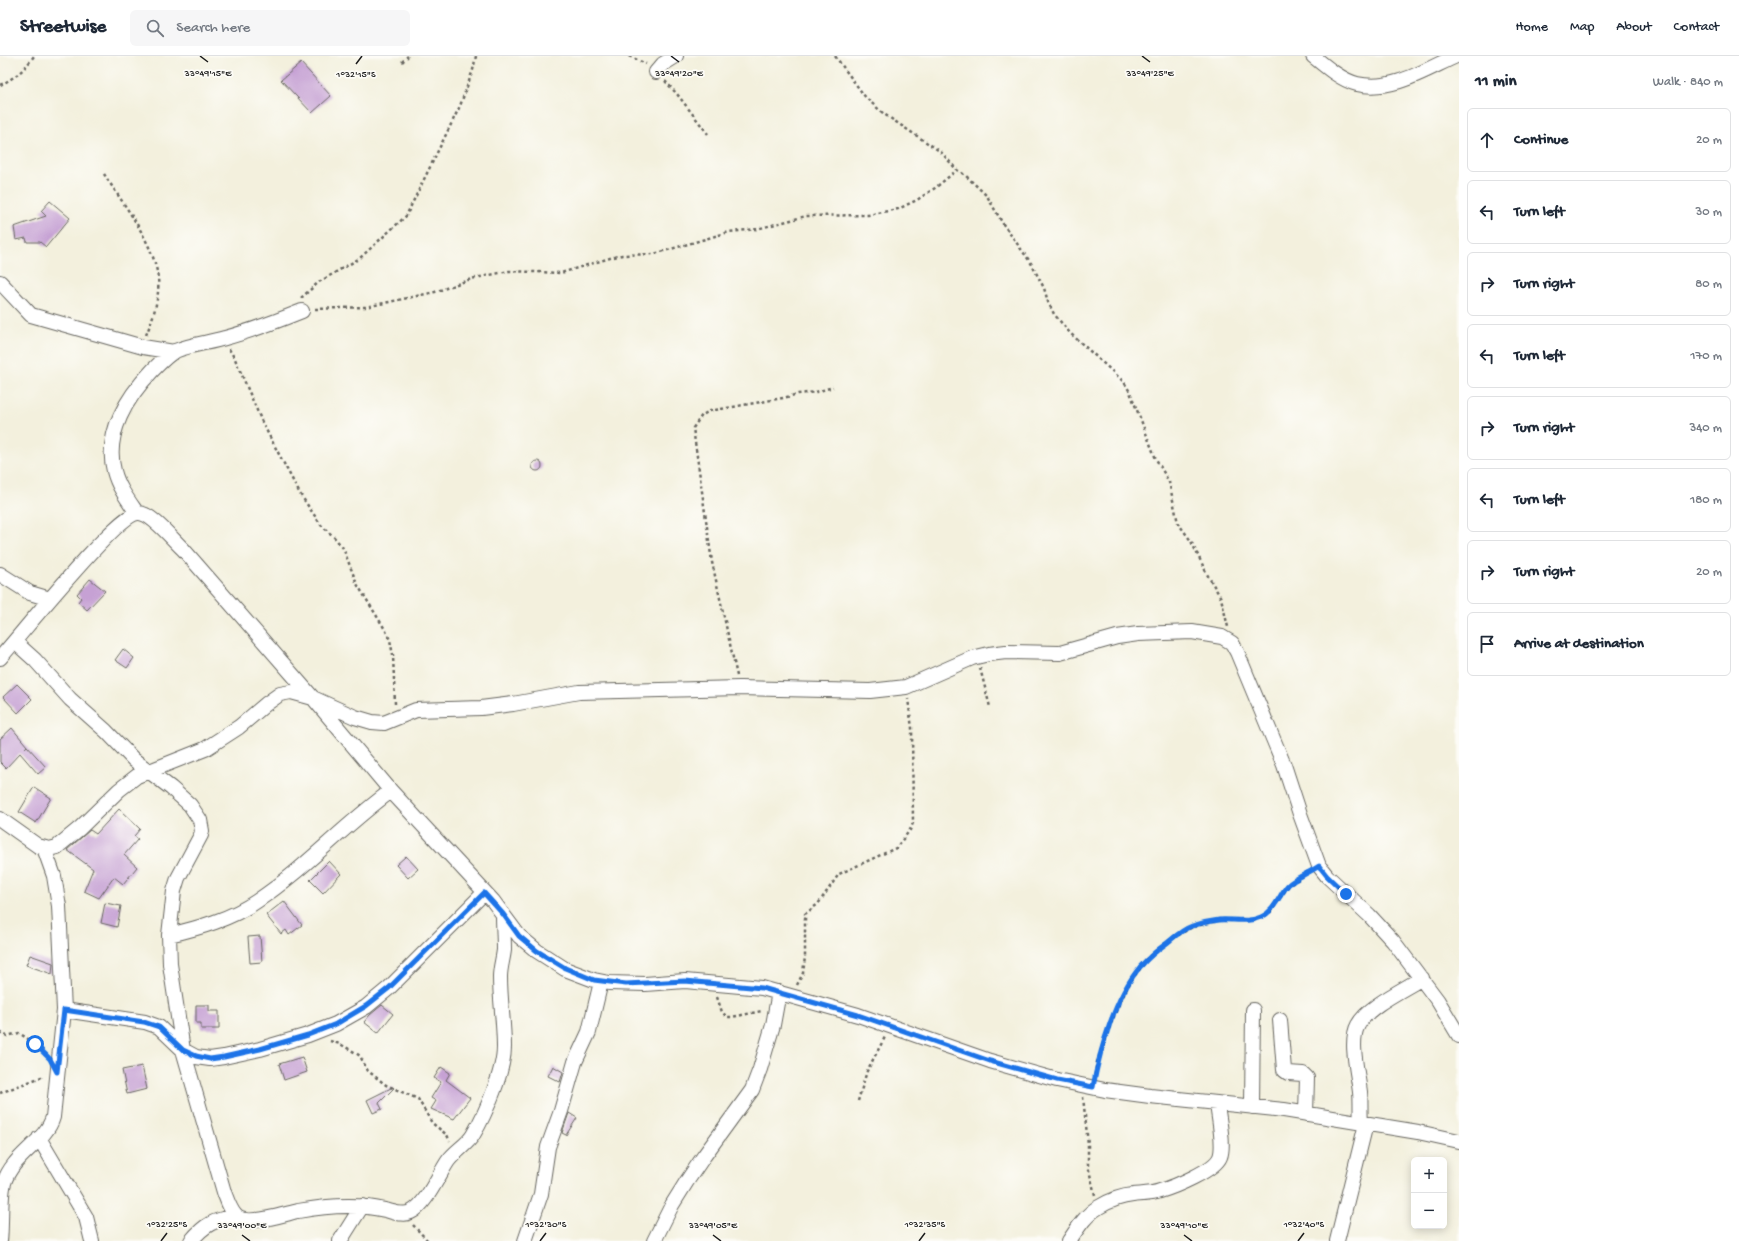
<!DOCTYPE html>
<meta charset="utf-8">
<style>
body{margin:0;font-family:"Gochi Hand",sans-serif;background:#f6f6f7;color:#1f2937}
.controls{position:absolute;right:12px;bottom:12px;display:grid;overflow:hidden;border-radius:6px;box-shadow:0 2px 10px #0003}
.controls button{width:36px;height:36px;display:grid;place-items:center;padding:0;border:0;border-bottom:1px solid #e0e1e3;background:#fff;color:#1f2937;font:20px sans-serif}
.stop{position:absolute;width:12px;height:12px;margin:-9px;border:3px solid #1a73e8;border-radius:50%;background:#fff}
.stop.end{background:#1a73e8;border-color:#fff;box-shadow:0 1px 4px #0008}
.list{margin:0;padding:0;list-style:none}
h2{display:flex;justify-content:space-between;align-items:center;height:52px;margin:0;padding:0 16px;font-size:17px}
h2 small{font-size:13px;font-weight:400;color:#747a83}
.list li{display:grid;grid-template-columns:26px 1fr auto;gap:12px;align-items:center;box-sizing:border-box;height:64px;margin:0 8px 8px;padding:0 8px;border:1px solid #e0e1e3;border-radius:6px}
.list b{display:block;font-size:15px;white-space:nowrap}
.list em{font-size:13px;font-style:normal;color:#747a83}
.icon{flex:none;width:22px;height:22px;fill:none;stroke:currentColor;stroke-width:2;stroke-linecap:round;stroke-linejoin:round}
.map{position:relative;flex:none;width:1459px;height:1185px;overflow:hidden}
header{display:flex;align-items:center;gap:24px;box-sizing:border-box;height:56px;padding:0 20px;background:#fff;border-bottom:1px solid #e0e1e3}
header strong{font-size:19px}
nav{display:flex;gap:22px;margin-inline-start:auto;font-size:14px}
.search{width:280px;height:36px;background:#f6f6f7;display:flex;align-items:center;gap:10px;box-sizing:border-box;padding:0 14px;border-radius:6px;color:#747a83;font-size:15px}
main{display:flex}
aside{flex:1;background:#fff}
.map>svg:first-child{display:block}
</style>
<header>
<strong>Streetwise</strong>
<div class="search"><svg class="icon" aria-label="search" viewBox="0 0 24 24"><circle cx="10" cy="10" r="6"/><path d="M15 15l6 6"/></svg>Search here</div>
<nav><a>Home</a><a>Map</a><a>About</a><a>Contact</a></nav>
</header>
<main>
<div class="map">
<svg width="1459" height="1185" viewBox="0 0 1459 1185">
<rect width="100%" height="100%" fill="#fdfcf7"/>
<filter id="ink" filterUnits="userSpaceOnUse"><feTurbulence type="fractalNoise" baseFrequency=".025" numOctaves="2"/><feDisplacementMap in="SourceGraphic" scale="8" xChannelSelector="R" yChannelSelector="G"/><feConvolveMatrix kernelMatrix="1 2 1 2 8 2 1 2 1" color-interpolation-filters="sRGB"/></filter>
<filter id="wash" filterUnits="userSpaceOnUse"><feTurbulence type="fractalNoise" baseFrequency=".012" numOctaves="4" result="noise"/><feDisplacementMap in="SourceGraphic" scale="16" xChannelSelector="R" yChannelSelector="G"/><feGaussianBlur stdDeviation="0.9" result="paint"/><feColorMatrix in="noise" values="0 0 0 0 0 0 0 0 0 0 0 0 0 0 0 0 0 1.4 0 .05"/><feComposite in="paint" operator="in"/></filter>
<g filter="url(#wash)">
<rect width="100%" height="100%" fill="#f3f0dd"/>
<g id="blocks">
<!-- building -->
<path fill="#c6a1d4" d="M301,7L331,40L312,57L281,24Z
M50,145L70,162L46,191L40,186H27L26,182L16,184L14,171L46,160L41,155Z
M532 410a5 5 0 1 1 10 0a5 5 0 1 1-10 0Z
M90,523L105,535L87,554L78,546L81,542L77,538Z
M123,593L134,602L127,612L115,604Z
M17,628L32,643L18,657L3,641Z
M12,672L27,690L25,692L27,690L46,711L38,718L20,697L6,712L0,706V683Z
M34,731L51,742L36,767L19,756Z
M119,753L140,773L134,780L138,783L124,799L137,811L123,828L114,821L99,842L84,835L93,813L67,794L90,774L96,778Z
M406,800L418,813L408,822L396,809Z
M329,805L341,818L323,837L310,824Z
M284,845L302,869L289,879L286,874L281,878L266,859Z
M105,847L121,850L117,871L101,867Z
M260,880L262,906L250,907L248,881Z
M30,899L53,907L52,918L26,909Z
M196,949H209V955H219V973H201V967H196Z
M382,949L393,958L378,977L364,966L370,959Z
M302,1001L307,1016L284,1024L279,1008Z
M142,1010L147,1033L127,1038L122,1014Z
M553,1010L563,1016L560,1026L548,1020Z
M441,1011L450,1017L446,1024L470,1042L454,1063L431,1053L436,1045L431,1042L441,1026L434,1022Z
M393,1031L394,1032L379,1047L382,1053L373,1057L367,1044Z
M569,1057L577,1062L566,1079L562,1077Z"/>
</g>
</g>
<g filter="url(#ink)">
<use href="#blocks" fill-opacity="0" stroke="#676660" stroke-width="1"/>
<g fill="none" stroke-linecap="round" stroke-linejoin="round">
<defs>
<path id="minor" d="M1313,0C1325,10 1341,24 1357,28C1392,36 1425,14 1456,0
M656,16L663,8L676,0
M0,226L31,259L143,291L174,296
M137,457C128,444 118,431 114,415C104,377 128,340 152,315C159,308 167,299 175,295C191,288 209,287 225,282C252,275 277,265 302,255
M0,518L30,537L50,543
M15,586L35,604L70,643L106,675L134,704L171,732L190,749L200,764L202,775L201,779L178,822L174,835L169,879L170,908L183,994L224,1136C227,1144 230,1154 236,1160C247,1171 284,1158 298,1155C325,1150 357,1147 385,1154C394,1156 403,1160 411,1156C426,1149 439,1118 448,1105C455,1095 467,1089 473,1079C486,1057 504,1015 504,991C504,967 500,944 500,921C500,912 503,903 504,894C504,882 503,870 503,858
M0,602C20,580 117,458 138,457C151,456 174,485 183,493L313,642L391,735L493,845L519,880L537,895L565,913L594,924L609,927L645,928L685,925L762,932L858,959L990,1005L1057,1024L1105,1034L1150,1040L1284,1054L1418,1076L1459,1085
M0,763L38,790L49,793L57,791L80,772L119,734L137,720L205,693L239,671L266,648L280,638L291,636L313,642L355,661L372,666L384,667L416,654L481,652L513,648L579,636L740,632L870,635L906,631L972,602L989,598L1006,596L1060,597L1117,581L1138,578L1192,576L1222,581L1232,587L1237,596L1284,709L1300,758L1319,810L1327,820L1369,859L1393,885L1438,945L1459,980
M169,879C199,872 231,863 257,845C305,813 344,769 391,735
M64,954L145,966L159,971L183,994L196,1001L210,1003L224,1001L260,993L308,979L336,968L366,951L389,932L484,837
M1280,964L1284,1014L1288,1017L1303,1018L1307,1022L1306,1058
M1252,1051L1253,954
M1361,1067C1360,1056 1361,1046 1360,1036C1358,1018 1349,985 1358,969C1368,950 1403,934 1422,922
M39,1082L86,1161L92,1185
M0,1185C2,1169 0,1140 4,1127C12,1099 46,1086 53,1061L64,954L59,850L54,820L44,792
M191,1185C205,1168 214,1164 236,1160
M340,1185L362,1150
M525,1185L541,1138L548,1091L561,1055L575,1006L589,976L601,926
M654,1185L672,1149L687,1125L704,1100L752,1034L760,1013L773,969L779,936
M1069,1185C1077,1173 1086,1158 1099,1151C1109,1145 1121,1140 1133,1139C1142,1138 1152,1138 1160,1135C1174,1131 1215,1114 1220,1101C1225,1088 1218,1061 1217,1047
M1337,1185L1366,1068"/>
</defs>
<!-- minor casing -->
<use href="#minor" stroke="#676660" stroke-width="16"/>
<!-- path -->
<path stroke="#676660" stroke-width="2.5" stroke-dasharray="3 3" stroke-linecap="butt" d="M629,0L646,8
M835,0L866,42L884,58L941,96L957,114L965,119L987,140L1003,168L1031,207L1044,232L1048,246L1054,258L1070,277L1124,326L1130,336L1156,403L1169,426L1178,467L1191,485L1207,518L1221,542L1228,571
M402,6L408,0
M665,25L677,38L708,78
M0,29C15,22 24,14 34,0
M104,118C123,148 154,186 158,222C160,240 153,263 146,279
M301,242L319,226L360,202L406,160L460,50L473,14L476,0
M315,253L366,251L435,236L471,223L509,215L561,217L610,202L622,199L654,198L729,176L757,173L806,160L868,159L898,153L917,144L935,132L957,114
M229,293L235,303L262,366L300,438L321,469L334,481L343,492L357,528L386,575L390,584L393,599L395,648
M980,612L990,651
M737,620L712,506L693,372L702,359L710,355L783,342L798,338L816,336L833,331
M797,929L803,917L805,901V858L818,848L839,818L896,792L910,774L913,767L912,672L908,643
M717,941L722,956L727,961H732L762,955
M0,976L7,980L19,977L37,989L46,999
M330,985L340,988L356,997L360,1000L368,1015L386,1029L418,1043L432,1067L447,1079L450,1085
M1095,1019L1097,1007L1109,972L1118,950L1131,924L1148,902L1173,882L1192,871L1219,864H1252L1262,861L1270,856L1288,830L1308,816
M0,1037L44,1020
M1083,1041L1088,1088V1110L1095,1139
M858,1045L867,1015L885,981
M413,1169L428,1185"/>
<!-- minor -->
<use href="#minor" stroke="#fff" stroke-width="14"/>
</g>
</g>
<g fill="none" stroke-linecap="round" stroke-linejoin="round" filter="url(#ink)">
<!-- route -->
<path stroke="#1a73e8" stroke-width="5" d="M35,988L50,1003L57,1016L64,954L144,966L159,971L183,994L196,1000L210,1003L224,1001L260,993L308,979L336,968L366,950L389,932L484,837L503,858L519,880L537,895L565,912L594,924L626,928L685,925L762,932L858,959L990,1005L1057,1024L1093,1031C1100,993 1115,941 1140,911C1148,902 1157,894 1167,887C1174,881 1183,873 1192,870C1201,867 1211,865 1219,864C1233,863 1248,867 1261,861C1275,855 1279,839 1288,829C1297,821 1309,817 1319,810L1327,820L1346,838"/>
</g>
<!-- ticks -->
<path fill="none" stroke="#1c1c1c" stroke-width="1.5" d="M200,0L208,6M671,0L679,6M1142,0L1150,6M356,8L362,0M242,1179L250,1185M713,1179L721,1185M1184,1179L1192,1185M161,1185L167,1177M540,1185L546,1177M919,1185L925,1177M1298,1185L1304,1177"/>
<g font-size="10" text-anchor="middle" fill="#1c1c1c" stroke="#fdfcf7" stroke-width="3.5" stroke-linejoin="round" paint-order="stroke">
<text x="208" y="20">33°49'15"E</text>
<text x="679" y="20">33°49'20"E</text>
<text x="1150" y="20">33°49'25"E</text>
<text x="356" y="21">1°32'15"S</text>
<text x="167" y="1171">1°32'25"S</text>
<text x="546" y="1171">1°32'30"S</text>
<text x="925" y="1171">1°32'35"S</text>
<text x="1304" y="1171">1°32'40"S</text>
<text x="242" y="1172">33°49'00"E</text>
<text x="713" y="1172">33°49'05"E</text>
<text x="1184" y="1172">33°49'10"E</text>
</g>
</svg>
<div class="controls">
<button>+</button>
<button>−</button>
</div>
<div class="stop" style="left:35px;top:988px"></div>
<div class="stop end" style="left:1346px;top:838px"></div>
</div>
<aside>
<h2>11 min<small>Walk · 840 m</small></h2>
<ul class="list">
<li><svg class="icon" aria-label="ahead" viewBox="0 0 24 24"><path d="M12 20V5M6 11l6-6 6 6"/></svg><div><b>Continue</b></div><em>20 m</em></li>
<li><svg class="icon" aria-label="left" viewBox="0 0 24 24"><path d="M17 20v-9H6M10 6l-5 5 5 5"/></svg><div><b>Turn left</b></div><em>30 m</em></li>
<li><svg class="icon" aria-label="right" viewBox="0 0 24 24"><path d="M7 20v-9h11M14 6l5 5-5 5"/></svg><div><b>Turn right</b></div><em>80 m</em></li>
<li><svg class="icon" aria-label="left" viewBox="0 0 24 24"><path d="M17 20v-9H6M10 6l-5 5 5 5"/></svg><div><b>Turn left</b></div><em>170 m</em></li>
<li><svg class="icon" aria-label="right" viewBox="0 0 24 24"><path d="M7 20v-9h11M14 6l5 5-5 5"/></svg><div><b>Turn right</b></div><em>340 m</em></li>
<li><svg class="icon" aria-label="left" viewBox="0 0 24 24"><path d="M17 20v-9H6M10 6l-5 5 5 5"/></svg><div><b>Turn left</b></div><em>180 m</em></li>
<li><svg class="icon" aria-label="right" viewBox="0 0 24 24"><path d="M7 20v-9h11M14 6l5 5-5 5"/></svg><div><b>Turn right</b></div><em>20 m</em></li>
<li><svg class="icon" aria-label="arrive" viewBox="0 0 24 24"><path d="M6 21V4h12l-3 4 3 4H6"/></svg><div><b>Arrive at destination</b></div></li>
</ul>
</aside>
</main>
